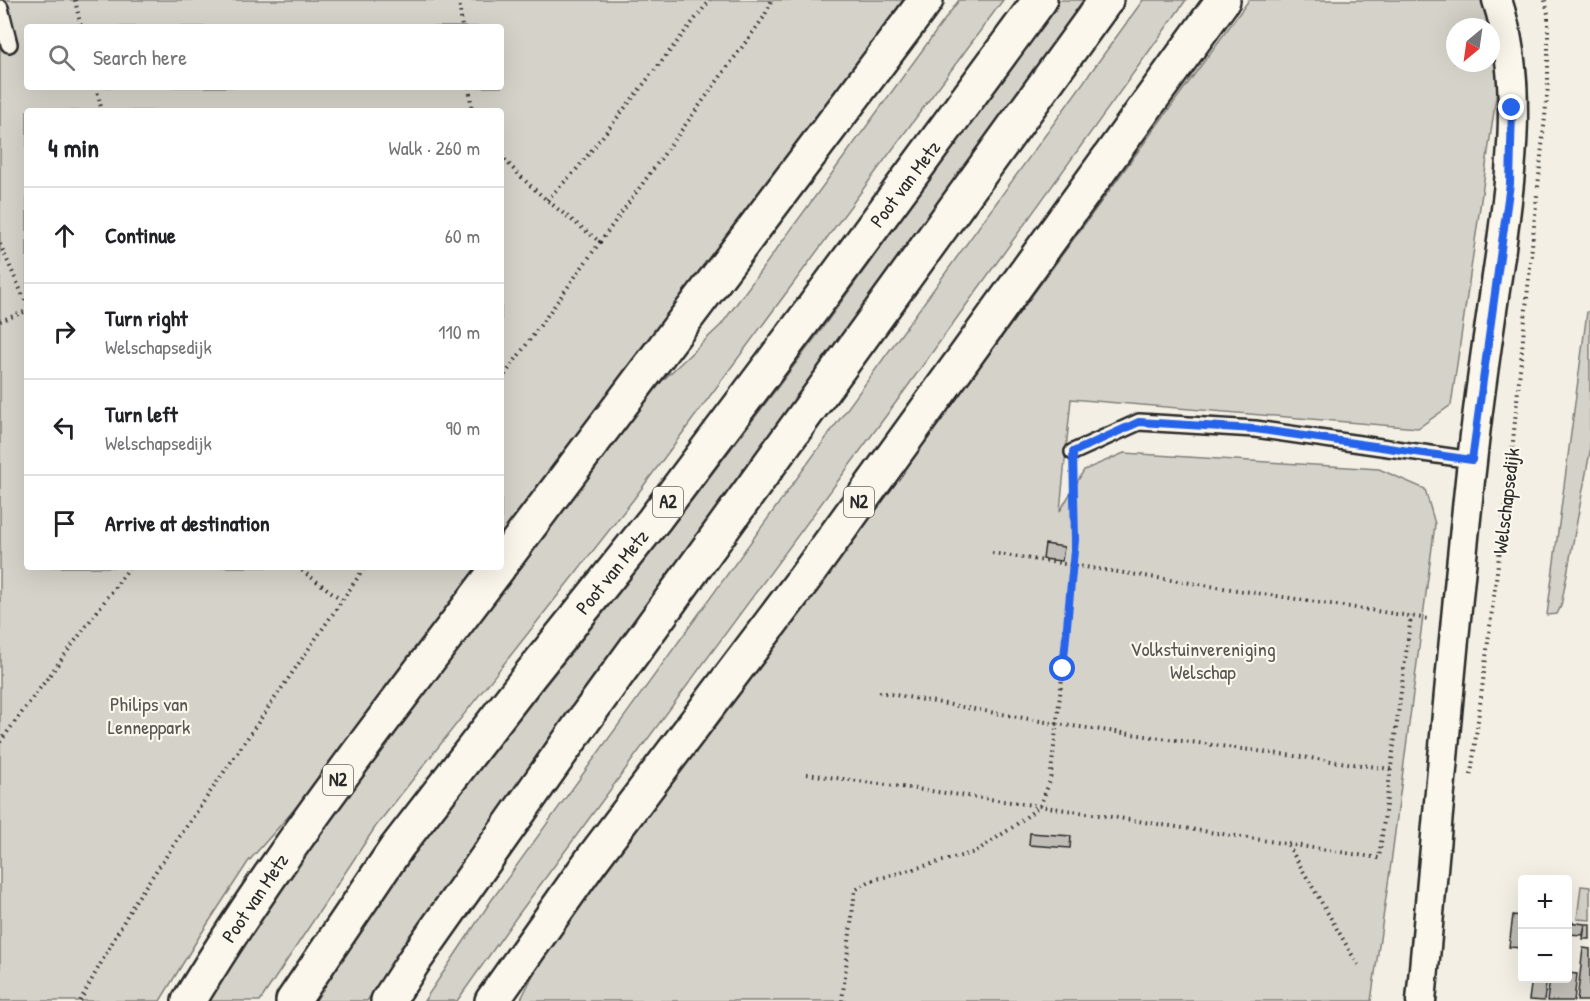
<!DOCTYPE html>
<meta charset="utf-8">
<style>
body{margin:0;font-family:"Patrick Hand",sans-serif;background:#f2f2f2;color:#202124}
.controls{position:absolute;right:18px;bottom:18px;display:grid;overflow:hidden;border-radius:6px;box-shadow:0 6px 24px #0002}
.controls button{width:54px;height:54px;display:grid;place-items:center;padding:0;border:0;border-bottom:2px solid #e0e0e0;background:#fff;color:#202124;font:30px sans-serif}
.compass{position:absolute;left:1446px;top:18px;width:54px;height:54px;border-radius:50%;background:#fff;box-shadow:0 6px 24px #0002;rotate:209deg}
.stop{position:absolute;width:18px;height:18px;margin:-14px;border:4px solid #2563eb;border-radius:50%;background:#fff}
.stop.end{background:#2563eb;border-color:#fff;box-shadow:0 2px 6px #0008}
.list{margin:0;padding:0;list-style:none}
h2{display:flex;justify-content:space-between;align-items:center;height:78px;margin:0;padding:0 24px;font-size:26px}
h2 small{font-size:20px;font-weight:400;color:#757577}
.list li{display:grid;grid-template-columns:39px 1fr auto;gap:18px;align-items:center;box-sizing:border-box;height:96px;padding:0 24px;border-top:2px solid #e0e0e0}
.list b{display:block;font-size:22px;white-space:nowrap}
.list p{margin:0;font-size:20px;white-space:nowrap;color:#757577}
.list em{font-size:20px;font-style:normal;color:#757577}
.icon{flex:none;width:33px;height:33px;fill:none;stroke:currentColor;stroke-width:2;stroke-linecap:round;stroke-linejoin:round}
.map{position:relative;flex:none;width:1590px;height:1001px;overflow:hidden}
.search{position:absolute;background:#fff;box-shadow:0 6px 24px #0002;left:24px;top:24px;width:480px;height:66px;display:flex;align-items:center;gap:15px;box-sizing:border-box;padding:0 21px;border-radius:6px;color:#757577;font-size:22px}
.panel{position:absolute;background:#fff;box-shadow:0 6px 24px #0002;left:24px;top:108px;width:480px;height:462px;border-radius:6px}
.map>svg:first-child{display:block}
</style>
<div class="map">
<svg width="1590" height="1001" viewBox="0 0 1590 1001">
<rect width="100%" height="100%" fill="#f3efe4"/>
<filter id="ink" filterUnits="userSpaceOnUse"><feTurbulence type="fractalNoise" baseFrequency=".0167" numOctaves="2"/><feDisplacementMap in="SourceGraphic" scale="12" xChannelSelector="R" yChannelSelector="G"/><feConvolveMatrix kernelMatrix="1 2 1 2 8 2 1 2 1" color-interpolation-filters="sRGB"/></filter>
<g filter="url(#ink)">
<!-- green -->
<path fill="#d5d2c9" stroke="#807e7a" stroke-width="1.5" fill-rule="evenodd" d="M0,0H903L714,263L501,538V111H27V567H479L315,786L248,862L199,937L160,1001H0ZM27,27H501V87H27Z
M959,0H1003L633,500L376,826L260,1001H208L234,955L339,804L661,382L721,325Z
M1059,0H1084L450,880L367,1001H313L412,857L544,687L670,529L818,334Z
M1143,0H1186L905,390L515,919L457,1001H424L491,901Z
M1249,0H1482L1490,27H1455V63H1491V34L1499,77L1451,405L1418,428L1071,399L1060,511L1084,470L1124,453L1379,469L1425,489L1435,524L1391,863L1371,1001H520L542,957L795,619Z
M1590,311V452L1561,606L1557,614L1547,615L1587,312Z
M1581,886L1590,887V920L1577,919Z"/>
<!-- building -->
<path fill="#c0beb6" stroke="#2b2b2b" stroke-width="1.5" d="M1045,544L1064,547L1062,561L1043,559Z
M1030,833L1071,836L1070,848L1029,845Z
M1513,915L1522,916V948L1509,947Z
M1568,922L1585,924L1583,935L1568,934Z
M1585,924H1590V939H1583Z
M1583,948L1590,949V1001H1577Z
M1568,973L1577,974L1574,1001H1547L1550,978H1568Z
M1532,978H1547L1544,1001L1529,1000Z"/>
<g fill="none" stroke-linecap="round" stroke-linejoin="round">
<defs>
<path id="lane" d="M0,8L9,44
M1073,452L1139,422L1255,429L1472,460"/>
<path id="street" d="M1421,1001C1438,821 1452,641 1472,462C1479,393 1490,324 1500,256C1511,173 1524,81 1497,0"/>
<path id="highway" d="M501,564L926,0
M189,1001C281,848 392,709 499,567
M293,1001L397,847L530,675L654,520L802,323L1040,0
M388,1001L414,961L584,720L1106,0
M492,1001L591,861L804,579L1223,0"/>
</defs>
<!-- lane casing -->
<use href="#lane" stroke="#2b2b2b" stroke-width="20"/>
<!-- street casing -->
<use href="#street" stroke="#2b2b2b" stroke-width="33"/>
<!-- highway casing -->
<use href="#highway" stroke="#2b2b2b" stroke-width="38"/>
<!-- path -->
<path stroke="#2b2b2b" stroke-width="4" stroke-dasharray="1.5 4.5" stroke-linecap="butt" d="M75,0L81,27
M459,0L462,27
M96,87L102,111
M469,87L472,111
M501,155C529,189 566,215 600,242L501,380
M1538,187L1548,86V14L1545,0
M547,200L576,170L710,0
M600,242L764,17L772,0
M0,244L27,305
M0,321L27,311
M992,553L1429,619
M297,567L341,599
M879,692L1057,724L1391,769
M0,742L130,567
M807,774L1040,806L1379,858L1411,616
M1471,775L1511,462L1537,195
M1288,845L1358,965
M80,1001L134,903L365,567
M842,1001L855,890L870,881L975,852L1013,827L1040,806L1050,781L1063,669L1075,540L1073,470"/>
<!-- lane -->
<use href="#lane" stroke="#fbf7ec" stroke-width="15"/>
<!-- street -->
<use href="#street" stroke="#fbf7ec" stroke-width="28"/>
<!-- highway -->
<use href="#highway" stroke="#fbf7ec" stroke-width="33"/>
</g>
</g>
<g fill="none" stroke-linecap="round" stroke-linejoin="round" filter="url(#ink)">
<!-- route -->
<path stroke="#2563eb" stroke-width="8" d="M1063,669L1075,540L1073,452L1139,422L1255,429L1472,460L1510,184L1512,108"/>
</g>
<g text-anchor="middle" stroke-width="4.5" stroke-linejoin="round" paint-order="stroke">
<!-- shield labels -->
<g fill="#fbf7ec" stroke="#696865" stroke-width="1.5">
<rect x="653" y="487" width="30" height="30" rx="4.5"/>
<rect x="844" y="487" width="30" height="30" rx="4.5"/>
<rect x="323" y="765" width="30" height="30" rx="4.5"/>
</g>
<g font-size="18" font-weight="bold" fill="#2b2b2b">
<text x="668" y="508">A2</text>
<text x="859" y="508">N2</text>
<text x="338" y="786">N2</text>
</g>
<!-- street labels -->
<g font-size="20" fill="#2b2b2b" stroke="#fbf7ec">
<text transform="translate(905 184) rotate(-53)" y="7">Poot van Metz</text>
<text transform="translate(1506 501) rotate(-83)" y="7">Welschapsedijk</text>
<text transform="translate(612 572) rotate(-51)" y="7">Poot van Metz</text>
<text transform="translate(255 898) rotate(-56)" y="7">Poot van Metz</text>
</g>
<!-- park labels -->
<g font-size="20" fill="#565552" stroke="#fbf7ec">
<text x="1203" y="656">Volkstuinvereniging<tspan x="1203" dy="23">Welschap</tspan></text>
<text x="149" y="711">Philips van<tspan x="149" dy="23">Lenneppark</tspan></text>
</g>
</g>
</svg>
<div class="controls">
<button>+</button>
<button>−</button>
</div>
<svg class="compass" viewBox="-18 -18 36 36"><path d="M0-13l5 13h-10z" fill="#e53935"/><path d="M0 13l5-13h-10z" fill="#757577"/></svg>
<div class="stop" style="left:1063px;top:669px"></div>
<div class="stop end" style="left:1512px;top:108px"></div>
<div class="search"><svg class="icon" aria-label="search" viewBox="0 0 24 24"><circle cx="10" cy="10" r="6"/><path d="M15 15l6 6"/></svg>Search here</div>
<section class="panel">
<h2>4 min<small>Walk · 260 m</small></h2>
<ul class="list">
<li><svg class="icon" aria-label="ahead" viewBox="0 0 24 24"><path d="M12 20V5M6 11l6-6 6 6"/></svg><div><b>Continue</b></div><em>60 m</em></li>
<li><svg class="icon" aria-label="right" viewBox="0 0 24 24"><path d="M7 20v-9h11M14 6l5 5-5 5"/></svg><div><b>Turn right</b><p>Welschapsedijk</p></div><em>110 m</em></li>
<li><svg class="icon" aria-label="left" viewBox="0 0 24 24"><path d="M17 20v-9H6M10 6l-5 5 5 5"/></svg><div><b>Turn left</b><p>Welschapsedijk</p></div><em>90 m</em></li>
<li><svg class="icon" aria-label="arrive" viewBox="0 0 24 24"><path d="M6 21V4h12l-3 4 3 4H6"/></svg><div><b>Arrive at destination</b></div></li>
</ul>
</section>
</div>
